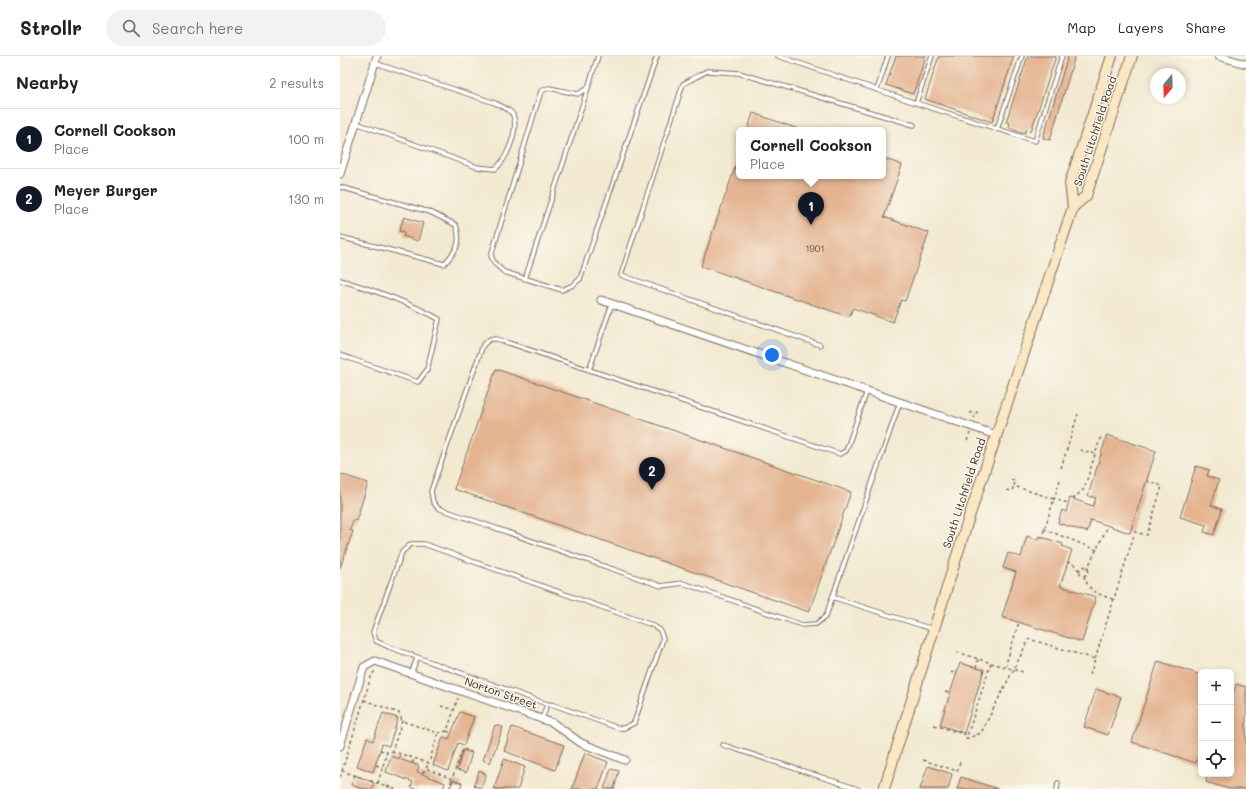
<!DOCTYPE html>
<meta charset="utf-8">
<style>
body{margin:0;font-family:Mali,sans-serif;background:#f2f2f2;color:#222}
.controls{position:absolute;right:12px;bottom:12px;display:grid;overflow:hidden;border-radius:6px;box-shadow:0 2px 6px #0003}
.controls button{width:36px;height:36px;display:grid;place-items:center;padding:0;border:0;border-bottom:1px solid #e0e0e0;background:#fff;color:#222;font:20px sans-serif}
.compass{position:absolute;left:810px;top:12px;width:36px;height:36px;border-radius:50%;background:#fff;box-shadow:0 2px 6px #0003;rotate:199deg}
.you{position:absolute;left:432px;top:299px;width:14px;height:14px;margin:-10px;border:3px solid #fff;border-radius:50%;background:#1a73e8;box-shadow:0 0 0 6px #1a73e833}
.badge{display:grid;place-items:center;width:26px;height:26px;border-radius:50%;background:#111827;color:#fff;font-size:13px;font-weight:700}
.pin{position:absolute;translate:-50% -33px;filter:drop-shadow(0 1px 2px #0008)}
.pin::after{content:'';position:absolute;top:21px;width:14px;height:12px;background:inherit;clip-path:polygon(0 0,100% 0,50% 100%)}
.popup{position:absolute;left:396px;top:71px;width:150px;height:52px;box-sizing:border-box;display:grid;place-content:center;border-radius:6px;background:#fff;filter:drop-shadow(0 1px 3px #0005);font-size:13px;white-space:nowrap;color:#767676}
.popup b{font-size:15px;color:#222}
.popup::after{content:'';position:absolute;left:50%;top:100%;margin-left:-8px;border:8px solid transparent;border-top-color:#fff}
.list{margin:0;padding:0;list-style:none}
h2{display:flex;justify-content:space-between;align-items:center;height:52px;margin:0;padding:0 16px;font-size:17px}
h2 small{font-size:13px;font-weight:400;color:#767676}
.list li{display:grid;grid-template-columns:26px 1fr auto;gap:12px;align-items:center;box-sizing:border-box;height:60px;padding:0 16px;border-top:1px solid #e0e0e0}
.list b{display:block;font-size:15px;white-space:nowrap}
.list p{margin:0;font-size:13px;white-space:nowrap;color:#767676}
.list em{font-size:13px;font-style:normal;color:#767676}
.icon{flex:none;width:22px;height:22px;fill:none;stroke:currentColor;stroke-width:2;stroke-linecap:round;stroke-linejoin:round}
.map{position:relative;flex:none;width:906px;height:733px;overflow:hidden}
header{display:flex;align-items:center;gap:24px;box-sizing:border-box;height:56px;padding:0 20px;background:#fff;border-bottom:1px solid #e0e0e0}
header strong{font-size:19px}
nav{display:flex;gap:22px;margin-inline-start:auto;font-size:14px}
.search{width:280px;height:36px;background:#f2f2f2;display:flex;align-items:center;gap:10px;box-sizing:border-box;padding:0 14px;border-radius:22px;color:#767676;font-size:15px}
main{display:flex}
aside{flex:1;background:#fff}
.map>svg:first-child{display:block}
</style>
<header>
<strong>Strollr</strong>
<div class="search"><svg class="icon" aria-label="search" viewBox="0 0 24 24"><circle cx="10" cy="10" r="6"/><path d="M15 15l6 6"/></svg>Search here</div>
<nav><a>Map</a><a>Layers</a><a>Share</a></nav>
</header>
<main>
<aside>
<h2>Nearby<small>2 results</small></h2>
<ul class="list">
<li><span class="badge">1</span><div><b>Cornell Cookson</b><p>Place</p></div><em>100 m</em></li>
<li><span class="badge">2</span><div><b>Meyer Burger</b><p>Place</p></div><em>130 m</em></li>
</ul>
</aside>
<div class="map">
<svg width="906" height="733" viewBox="0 0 906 733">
<rect width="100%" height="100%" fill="#fbf7ec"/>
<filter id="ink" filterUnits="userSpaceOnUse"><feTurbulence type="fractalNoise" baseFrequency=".025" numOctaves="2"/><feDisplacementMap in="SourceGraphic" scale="8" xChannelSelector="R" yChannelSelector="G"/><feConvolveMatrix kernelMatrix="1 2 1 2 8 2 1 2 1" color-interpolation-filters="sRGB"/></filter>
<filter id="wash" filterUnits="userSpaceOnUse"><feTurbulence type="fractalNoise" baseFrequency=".012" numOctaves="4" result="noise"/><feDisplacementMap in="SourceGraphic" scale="16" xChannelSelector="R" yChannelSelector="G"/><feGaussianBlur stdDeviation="0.9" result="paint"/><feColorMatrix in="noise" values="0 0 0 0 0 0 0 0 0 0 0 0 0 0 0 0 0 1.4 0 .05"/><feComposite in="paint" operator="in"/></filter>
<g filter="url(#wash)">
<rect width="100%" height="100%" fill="#f3e9d1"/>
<g id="blocks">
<!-- building -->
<path fill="#e4b491" d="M556,0H586L573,38L546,29Z
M599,0H674L652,66L585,43Z
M688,0H716L691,75L687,73L685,77L669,71L670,67L666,66Z
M728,0H735L710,84L703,82Z
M413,57L461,74H408Z
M399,100V120H543V102L562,109L544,161L589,177L565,245L561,244L553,266L513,252L509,261L361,210Z
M64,161L83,167L78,185L63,180L65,176L59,175Z
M156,313L511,436L469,556L114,433Z
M767,379L816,395L790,477L751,464L747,476L718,467L722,454L726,456L730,442L753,450L756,442L748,440Z
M856,410L869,414L867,420L879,424L871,449L882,453L874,479L864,476L866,469L840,461Z
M0,418L28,427L16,465L13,464L10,474L13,475L0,512Z
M687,480L698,484L699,480L723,488L722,490L732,494L720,530L756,541L742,586L662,561L676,516L663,512L668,497L681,501Z
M818,605L861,619V690L856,707L792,686Z
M620,607L644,614L624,677L600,669Z
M896,628L906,631V733H889L866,726L868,718H891V646Z
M756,633L781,641L768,679L744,671Z
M120,656L134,661L124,689L118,687L108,715L93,709L103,681L109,683Z
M43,657L58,662L49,690L42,688L33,716L17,710L27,682L33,685Z
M155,669L163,671L150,707L143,704Z
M172,671L224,689L215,714L164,695Z
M123,694L132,697L126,717L117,714Z
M245,697L268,706L258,733H232Z
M51,700L79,710L77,716L105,727L103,733H75L71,731L73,726L46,716Z
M164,703L185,711L178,733H154Z
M588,710L612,718L608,733H580Z
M271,713L279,715L274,733H264Z
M139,715L146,718L141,732L134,730Z
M15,719L34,727L32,733H23L11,729Z
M621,721L658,733H617Z
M113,724L122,727L120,733H110Z"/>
</g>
</g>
<g filter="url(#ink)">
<use href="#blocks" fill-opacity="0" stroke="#7b6d5d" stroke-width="1"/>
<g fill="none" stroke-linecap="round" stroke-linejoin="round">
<defs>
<path id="lane" d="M258,0L248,32L238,38L209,32L201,35L151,200L155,208L164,216L222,234L233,229L240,223L317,0
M438,0L576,47L695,85L722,0
M537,34L548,0
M576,47L592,0
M16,67L137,111L155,113C167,104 179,73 173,59C170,53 161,50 155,47L35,7
M657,73L682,0
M0,131L90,156L116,169C122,187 117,194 104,208L0,181
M185,223L248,32
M0,224C34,234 68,246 99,263L87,314L78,326L0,299
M480,289L281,219L343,28L367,15L399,17L574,69
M249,314L272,248
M527,335L506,395L500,398L157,283H150L143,289L91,435L93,446L98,452L321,530L343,527L462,569L476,568L486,560L560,346
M492,541L592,573
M71,618L77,602
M202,663L207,648L214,649L278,672H284L294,667L323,583L320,574L312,569L84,488H71L62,496L33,576L36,585L49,591L207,648
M383,689L518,733
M717,733L718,727"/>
<path id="street" d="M878,0L906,8
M0,118L37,0
M261,244L656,379
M0,690L24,611L35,605L213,667L241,687L285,704"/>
<path id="secondary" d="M733,151L746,140L792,0
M544,733L629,461L733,151L730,127L772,0"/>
</defs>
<!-- lane casing -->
<use href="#lane" stroke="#7b6d5d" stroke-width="5.5"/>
<!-- street casing -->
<use href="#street" stroke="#7b6d5d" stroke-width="9"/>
<!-- secondary casing -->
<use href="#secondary" stroke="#7b6d5d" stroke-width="12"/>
<!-- path -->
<path stroke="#7b6d5d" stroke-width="1.5" stroke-dasharray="3 3" stroke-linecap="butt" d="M630,357L637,356L634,362
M627,385L630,377
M740,394L755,398
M721,412L738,358
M671,424L675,425L674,430L714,443L702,481
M720,424L714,443L728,447
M667,434L672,435L674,430
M733,443L744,433L761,380
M704,473L757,494
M727,506L735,509L739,515
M739.5 515a4.5 4.5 0 1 1 9 0a4.5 4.5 0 1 1-9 0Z
M747,513L768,470
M744,520C748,535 759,539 773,543
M617,596L651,607L626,683
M755,603L795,476L807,479L822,430L807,425
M651,607L683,616
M665,611L679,566
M636,612L638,603
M611,616L616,618
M605,636L610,637
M24,644L59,657L62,665L98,677L107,675L118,642
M101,650L114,654
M594,669L627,679
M107,675L111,677
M626,683L641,677L689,583L755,603L750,619
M40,694L47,696
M52,695L89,707L98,677
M59,702L60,697
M583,704L617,715L620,706
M72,707L75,702
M36,709L42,711
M87,713L112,723L123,693L131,696
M2,715L31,621L34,616L37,615
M83,717L89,707
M0,721L2,715L55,733
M38,727L47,696L52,695L62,665
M109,733L112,723"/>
<!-- lane -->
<use href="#lane" stroke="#fff" stroke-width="3.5"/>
<!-- street -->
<use href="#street" stroke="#fff" stroke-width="7"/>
<!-- secondary -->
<use href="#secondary" stroke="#fae7c3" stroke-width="10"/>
</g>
</g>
<g text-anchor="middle" stroke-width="3" stroke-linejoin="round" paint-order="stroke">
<!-- number labels -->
<g font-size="9" fill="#654c3b">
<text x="475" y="196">1901</text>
</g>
<!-- street labels -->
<g font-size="11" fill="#3b2a1e" stroke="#fbf7ec">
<text transform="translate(755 75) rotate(-72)" y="4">South Litchfield Road</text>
<text transform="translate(624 437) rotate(-72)" y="4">South Litchfield Road</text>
<text transform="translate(161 637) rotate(19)" y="4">Norton Street</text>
</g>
</g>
</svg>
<div class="controls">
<button>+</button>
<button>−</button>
<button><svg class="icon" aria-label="locate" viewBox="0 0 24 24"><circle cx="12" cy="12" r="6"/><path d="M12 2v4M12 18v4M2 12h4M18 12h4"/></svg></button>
</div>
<svg class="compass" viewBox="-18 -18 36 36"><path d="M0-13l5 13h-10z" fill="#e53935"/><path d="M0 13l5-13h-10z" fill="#767676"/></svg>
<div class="you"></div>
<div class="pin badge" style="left:471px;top:169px">1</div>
<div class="popup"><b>Cornell Cookson</b>Place</div>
<div class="pin badge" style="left:312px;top:434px">2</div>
</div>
</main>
